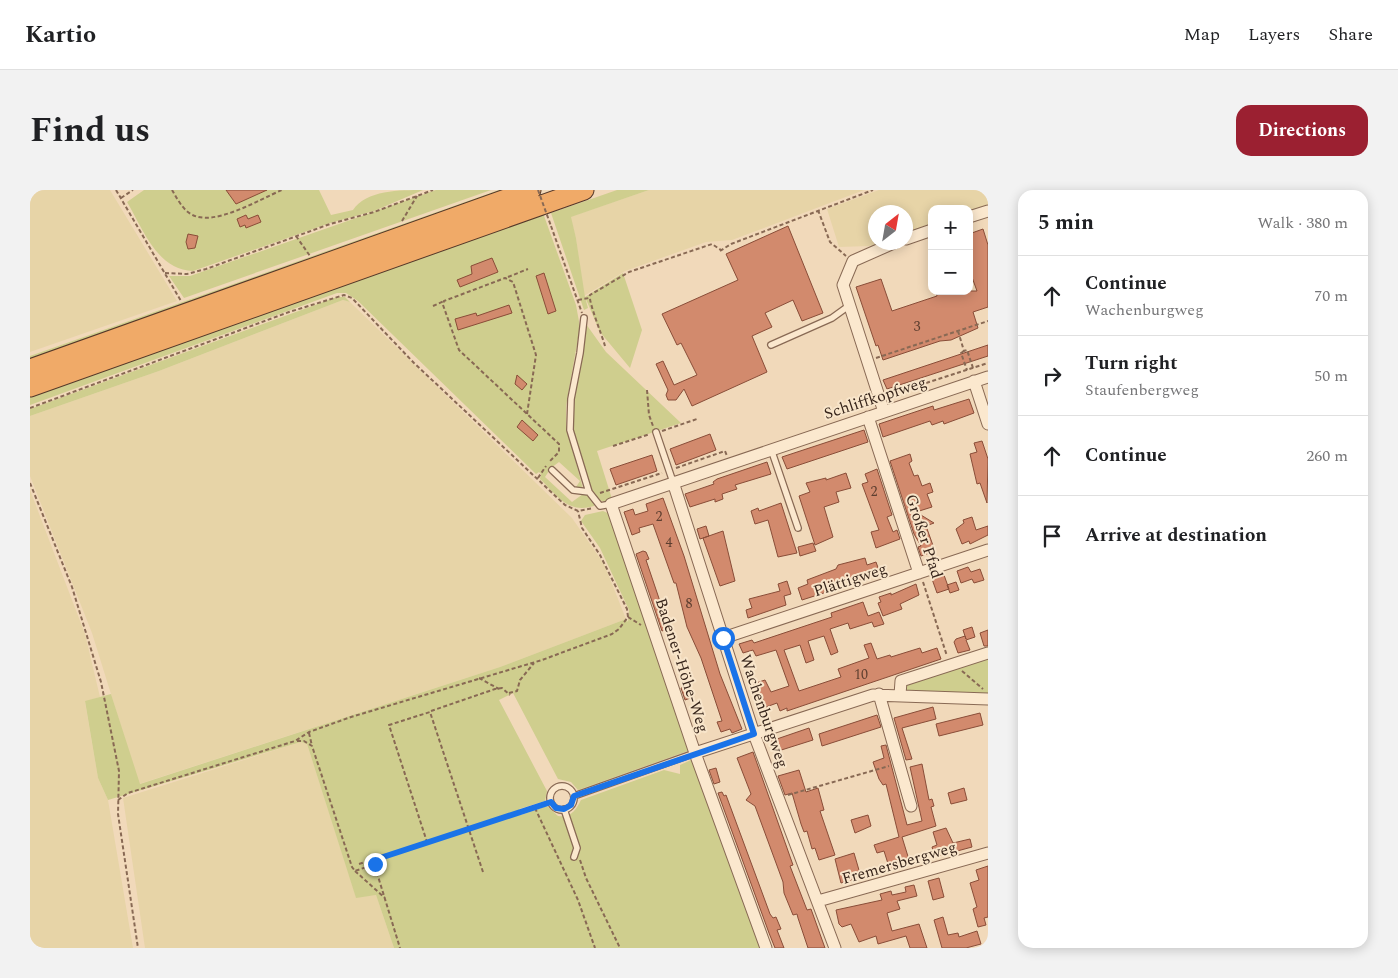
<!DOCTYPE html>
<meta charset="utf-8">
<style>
body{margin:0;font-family:Spectral,serif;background:#f2f2f2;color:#202124}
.controls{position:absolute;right:15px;top:15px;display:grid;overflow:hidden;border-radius:10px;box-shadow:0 2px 12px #0003}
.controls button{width:45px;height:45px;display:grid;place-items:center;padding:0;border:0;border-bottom:1px solid #e0e0e0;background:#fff;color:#202124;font:25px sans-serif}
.compass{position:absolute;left:838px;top:15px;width:45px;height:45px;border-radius:50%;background:#fff;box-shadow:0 2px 12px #0003;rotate:31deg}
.stop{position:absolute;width:15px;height:15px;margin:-11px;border:4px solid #1a73e8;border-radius:50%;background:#fff}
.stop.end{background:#1a73e8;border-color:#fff;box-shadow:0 1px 5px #0008}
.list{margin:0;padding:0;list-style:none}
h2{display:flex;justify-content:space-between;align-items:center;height:65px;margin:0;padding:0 20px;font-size:21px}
h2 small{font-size:16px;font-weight:400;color:#757577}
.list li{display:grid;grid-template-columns:32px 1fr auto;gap:15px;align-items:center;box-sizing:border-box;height:80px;padding:0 20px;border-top:1px solid #e0e0e0}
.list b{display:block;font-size:19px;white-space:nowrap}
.list p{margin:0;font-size:16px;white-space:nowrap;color:#757577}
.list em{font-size:16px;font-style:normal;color:#757577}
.icon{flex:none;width:28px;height:28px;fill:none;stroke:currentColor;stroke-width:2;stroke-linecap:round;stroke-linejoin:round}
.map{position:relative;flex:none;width:958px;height:758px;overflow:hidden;border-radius:15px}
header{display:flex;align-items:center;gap:30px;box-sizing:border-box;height:70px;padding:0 25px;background:#fff;border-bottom:1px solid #e0e0e0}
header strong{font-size:24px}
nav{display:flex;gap:28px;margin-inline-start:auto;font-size:18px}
.intro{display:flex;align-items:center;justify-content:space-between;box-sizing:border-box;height:120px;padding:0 30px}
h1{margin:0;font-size:35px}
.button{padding:12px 22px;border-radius:15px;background:#9b2031;color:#fff;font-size:18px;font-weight:700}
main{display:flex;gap:30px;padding:0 30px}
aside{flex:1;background:#fff;border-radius:15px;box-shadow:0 2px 12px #0003}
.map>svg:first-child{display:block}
</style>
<header>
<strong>Kartio</strong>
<nav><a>Map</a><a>Layers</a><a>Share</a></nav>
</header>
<div class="intro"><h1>Find us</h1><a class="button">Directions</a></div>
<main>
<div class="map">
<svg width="958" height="758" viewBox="0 0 958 758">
<rect width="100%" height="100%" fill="#f1d9ba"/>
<!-- farmland -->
<path fill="#e7d4a7" d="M0,0H80L147,111L0,162Z
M619,0H834L702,50L676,52L595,81L554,106L546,48L540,27Z
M849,0H958V16L939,22V19H902V35L876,44V22H846V52L851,53L839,56L809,57L797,19Z
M313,110L320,112L542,328L574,374L596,429L470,477L109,594L62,443L0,286V226L129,181Z
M0,300L55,444L70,507L55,512L68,588L78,610L103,758H0Z
M271,552L277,554L326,707L346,705L364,758H115L93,608Z"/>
<!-- green -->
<path fill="#cfce8e" d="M114,0H289L301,25L323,20C336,0 370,0 393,0L344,21L300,33L163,81C127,80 113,39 97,12Z
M406,0H461L154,108L139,86H160Z
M469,0H483L0,172V166Z
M587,0H619L541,27L546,48L555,107L593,83L612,140L600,178L570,142L555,107L558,118L554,120L521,23Z
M513,23L546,115L550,137L536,216V235L553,299L546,297L550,291L529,272L521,278L515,287L542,312L553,304H557L565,314L564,316C537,324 527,305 510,289L511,284L509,282L506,284L328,111L316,103H307L0,215V206Z
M307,107H315L320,112L313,110L129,181L0,226V219Z
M556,134L576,162L651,233L567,261L582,309L575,312L569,310L562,302L542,240L543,207Z
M573,321L580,324L659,556L658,561L548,600L541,592L528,589L483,503L469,510L517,601L515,611L489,619L491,625L517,616L528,626C541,628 546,620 551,610L634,580L650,584V575L661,570L664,573L732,758H364L346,705L326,708L277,554L271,552L78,610L68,588L55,511L81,504L110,594L470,477L596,429L598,432L599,420L570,358L551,331L555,325Z
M958,467V504L874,501L875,494Z"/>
<!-- building -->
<path fill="#d28a6d" stroke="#894d38" d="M196,0H237L206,14Z
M216,25L218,29L228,25L231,32L216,38L215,35L210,37L207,29Z
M758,36L793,123L772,131L763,110L735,123L742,137L722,146L737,182L662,216L654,199L646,210H638L636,205L638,200L626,174L633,171L644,195L667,185L651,153L647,155L632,124L708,90L696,64Z
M953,39L958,55V117L943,122L948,138L921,150L910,151L853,170L848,155L846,156L826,97L851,89L862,121L907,106L906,101H947L939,79V44Z
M158,44L168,46L165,58L158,59L156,52Z
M462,68L468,82L430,97L427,90L442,84L441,76Z
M514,83L526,121L518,124L506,86Z
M479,115L482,123L428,140L425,129L446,123L447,126Z
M958,155V166L857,199L853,190Z
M487,185L497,194L492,200L485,194Z
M939,209L944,223L914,234L913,231L902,235L900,231L853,247L849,234L903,216L904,220Z
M492,230L508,245L503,251L487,237Z
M834,240L838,252L757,279L752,267Z
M680,244L686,260L646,275L640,259Z
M952,251L958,269L957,313L950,293L947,294L940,264L947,262L944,253Z
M880,264L882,271L879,273L884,286L888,285L892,296L900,293L903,302L897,304L902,317L886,322L904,333L896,336L905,361L891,366L888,357L891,356L884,344L860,271Z
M622,265L627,281L586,295L580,279Z
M737,272L741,284L705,295L707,299L692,304L693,309L685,312V309L660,317L655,304L684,294L683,292L687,289Z
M847,279L862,325L857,327L863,342L867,340L870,349L846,358L841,342L849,340L832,294L838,292L835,284Z
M816,283L821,298L806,302L809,312L794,317L803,347L785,355L769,306L780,302L776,293L796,288V290Z
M633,308L654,366L690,484L712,539L702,543L700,539L691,542L687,532L692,531L671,468L657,437L646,393H644L623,334L609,338L610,342L602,345L594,322L603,319L605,325L618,321L616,314Z
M751,313L767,363L748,367L738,330L725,334L721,321L728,318L729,321Z
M942,327L946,340L958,336V345L940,354L939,351L932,354L926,339L934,333L933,330Z
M676,336L679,346L670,349L667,339Z
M693,341L705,391L690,396L673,348Z
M783,353L786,361L770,366L768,357Z
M613,361L616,362L619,369L616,370L639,438L632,441L606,364Z
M835,368L837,375L846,372L850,383L820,394L819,390L802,396L803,400L772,410L768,398L778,394L777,390L806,379L808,375Z
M938,377L941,382L950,379L954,390L944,393L942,389L931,393L927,381Z
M914,385L919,399L907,403L902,389Z
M757,391L761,404L754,406L756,415L718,428L716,420L722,418L719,409L750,401L748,394Z
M926,392L929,400L920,403L917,395Z
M886,394L889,405L870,414L872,419L853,426L848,413L851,412L849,407L861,403V405Z
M833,412L838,426L849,422L854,434L844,437L842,432L820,439L818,433L800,439L808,462L801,465L794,446L778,451L784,470L776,473L770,455L754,460L769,501L811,487L808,479L839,468L834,455L841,453L847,469L860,465L861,467L890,458L892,463L907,458L911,469L757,521V518L750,521L747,513L736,517L733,509L728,510L723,494L735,490L741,502L759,496L746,460L726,466L723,460L713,463L709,454L722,450L724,453L802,427L801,423Z
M942,437L945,447L936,450L940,460L928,463L924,452L926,449L935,446L936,449L933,440Z
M958,440V456H954L950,443Z
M659,495L663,507L655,510L651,498Z
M903,517L906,529L872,538L882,569L876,570L864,528Z
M950,523L953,535L909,546L906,534Z
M847,525L851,537L792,556L789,544Z
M779,538L783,550L745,562L741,551Z
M856,555L877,635L892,631L880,577L892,574L899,610L902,609L904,616L901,617L906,636L872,647L880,673L860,680L854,661L847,663L844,655L869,647L856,594L853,595L849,589L843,572L854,568L851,556Z
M723,562L763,675L760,676L777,720L781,719L795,758H778L768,728L767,724L763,725L754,703L753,692L725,616L716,610L721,604L707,568Z
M686,578L690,592L684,594L679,580Z
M769,580L776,602L788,598L794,620L790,621L805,665L789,670L785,658L782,659L777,641L774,642L771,634L762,603L755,605L748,586Z
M934,598L937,610L921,614L918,603Z
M692,602L694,606L696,605L740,724L743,728L746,727L751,739L747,740L754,758H745L739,743L688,603Z
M838,625L841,636L825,643L821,630Z
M916,638L923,653L940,649L942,657L905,667L902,657L907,655L903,642Z
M824,663L831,687L811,693L805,669Z
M958,676V727L954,728L956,735L948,737L943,719L947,717L940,693L949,690L946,680Z
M909,688L914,707L903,710L898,691Z
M884,695L887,706L867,711L870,719L857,723L862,741L889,734L897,758H880L876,746L848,754L846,746L829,752L821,734L812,737L809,734L806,720L852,710L850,704L861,701L862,705L876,702L875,697Z
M913,727L918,745L928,743L929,747L947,741L951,754L936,758H912L904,730Z"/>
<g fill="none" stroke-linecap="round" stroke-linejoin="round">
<defs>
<path id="service" d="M554,128L550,163L541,209L540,240L559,302L570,316L581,314
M741,155L802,128L820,115
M626,242L643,292
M741,259L768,338
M522,280L543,300L559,302
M520 608a12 12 0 1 1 24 0a12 12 0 1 1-24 0Z
M544,606L665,563
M534,619L547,658L544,667"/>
<path id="minor" d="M939,27L958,21
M876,49L902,40
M944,191L958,234
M854,222L813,95L823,71L866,52
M838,227L889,383
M643,292L724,544L805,758
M693,448L958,360
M849,504L881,616
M870,505L871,491L958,463
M665,563L843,505L958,509
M788,711L958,663
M736,758L665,563L581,314L958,187"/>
<path id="trunk" d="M0,179L501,0
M0,197L554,0"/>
</defs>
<!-- service casing -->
<use href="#service" stroke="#886954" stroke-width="8"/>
<!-- minor casing -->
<use href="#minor" stroke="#886954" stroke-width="13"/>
<!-- trunk casing -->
<use href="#trunk" stroke="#553829" stroke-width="21"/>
<!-- path -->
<path stroke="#886954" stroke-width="2" stroke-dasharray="4 2.5" stroke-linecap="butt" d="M86,0L151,111
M142,0C147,8 152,19 161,24C183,38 230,9 252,0
M91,8L103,0
M788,20L800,52L816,66
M372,31L387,6
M521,36L552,123
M266,46L280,66
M690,61L701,54L843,0
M135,83L157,84L176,79L300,34L344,22L403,0
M478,87L498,79
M548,110L559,108
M403,116L414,111
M928,141L934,161L937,160L943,178
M575,156C572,145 558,111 560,105L599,82L682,54L691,60
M934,161L931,163L937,180
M846,168L958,131
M617,200L619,225L623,236
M859,205L958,173
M0,218L259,122L314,105L322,108L384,173L535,315L548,321L563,318
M497,224L506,165L483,92L475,88L414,111L413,115L429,160L529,254V262L519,272
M632,241L667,229
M583,256L620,244
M646,278L695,261L697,266
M508,288L516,276
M0,293L42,397L71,492L89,581L88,624L108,758
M570,303L632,283
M893,392L917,466
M598,427L611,435
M932,481L953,499
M449,488L469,499
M479,503L487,501L490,490L504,473
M401,521L465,499L472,498L480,505
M279,543L282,556
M267,551H274L282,556L322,677L325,681L345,674
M758,605L859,576
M88,610L98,603L265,551L279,542L321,527L512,470L582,444L589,439L598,427L597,419L570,365L552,338L548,321
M505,618L548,710L565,758
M343,670L370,758
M550,670L556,688L590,758
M329,674L397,652
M325,681L355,708
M453,682L400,522L359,535L397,652L521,612"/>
<!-- service -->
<use href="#service" stroke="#fbe8ce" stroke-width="5.5"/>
<!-- minor -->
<use href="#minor" stroke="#fbe8ce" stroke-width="11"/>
<!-- trunk -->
<use href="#trunk" stroke="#f0aa68" stroke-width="19"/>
<!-- path-bridge -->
<path stroke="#886954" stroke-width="2" stroke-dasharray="4 2.5" stroke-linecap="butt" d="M508,0L521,36"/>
</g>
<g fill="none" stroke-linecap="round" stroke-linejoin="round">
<!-- route -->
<path stroke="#1a73e8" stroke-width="6" d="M345,674L344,670L521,612L526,618L534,619L541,615L544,606L724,544L693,448"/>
</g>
<g text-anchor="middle" stroke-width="4" stroke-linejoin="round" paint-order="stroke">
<!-- number labels -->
<g font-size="14" fill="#5d3e2f">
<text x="887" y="141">3</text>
<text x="844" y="306">2</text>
<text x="629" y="331">2</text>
<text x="639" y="357">4</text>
<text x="659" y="418">8</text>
<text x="831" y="489">10</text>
</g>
<!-- street labels -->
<g font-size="16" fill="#36241a" stroke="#f8e5ca">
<text transform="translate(845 207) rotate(-18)" y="6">Schliffkopfweg</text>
<text transform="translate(895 346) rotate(72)" y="6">Großer Pfad</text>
<text transform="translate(820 389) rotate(-18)" y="6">Plättigweg</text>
<text transform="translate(653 475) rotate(72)" y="6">Badener-Höhe-Weg</text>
<text transform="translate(735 521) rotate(71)" y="6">Wachenburgweg</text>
<text transform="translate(869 672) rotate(-16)" y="6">Fremersbergweg</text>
</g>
</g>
</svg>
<div class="controls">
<button>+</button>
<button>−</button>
</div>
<svg class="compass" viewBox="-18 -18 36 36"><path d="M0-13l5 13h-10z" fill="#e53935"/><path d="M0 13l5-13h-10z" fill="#757577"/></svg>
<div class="stop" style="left:693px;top:448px"></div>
<div class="stop end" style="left:345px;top:674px"></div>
</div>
<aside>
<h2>5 min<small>Walk · 380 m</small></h2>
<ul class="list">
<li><svg class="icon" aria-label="ahead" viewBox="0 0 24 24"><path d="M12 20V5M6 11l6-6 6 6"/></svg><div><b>Continue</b><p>Wachenburgweg</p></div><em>70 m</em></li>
<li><svg class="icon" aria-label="right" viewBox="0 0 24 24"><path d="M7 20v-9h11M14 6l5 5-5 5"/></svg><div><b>Turn right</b><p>Staufenbergweg</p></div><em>50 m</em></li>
<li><svg class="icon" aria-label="ahead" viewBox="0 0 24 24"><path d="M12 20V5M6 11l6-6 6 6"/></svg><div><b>Continue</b></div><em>260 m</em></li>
<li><svg class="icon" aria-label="arrive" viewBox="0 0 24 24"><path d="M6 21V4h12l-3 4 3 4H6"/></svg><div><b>Arrive at destination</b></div></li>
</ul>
</aside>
</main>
